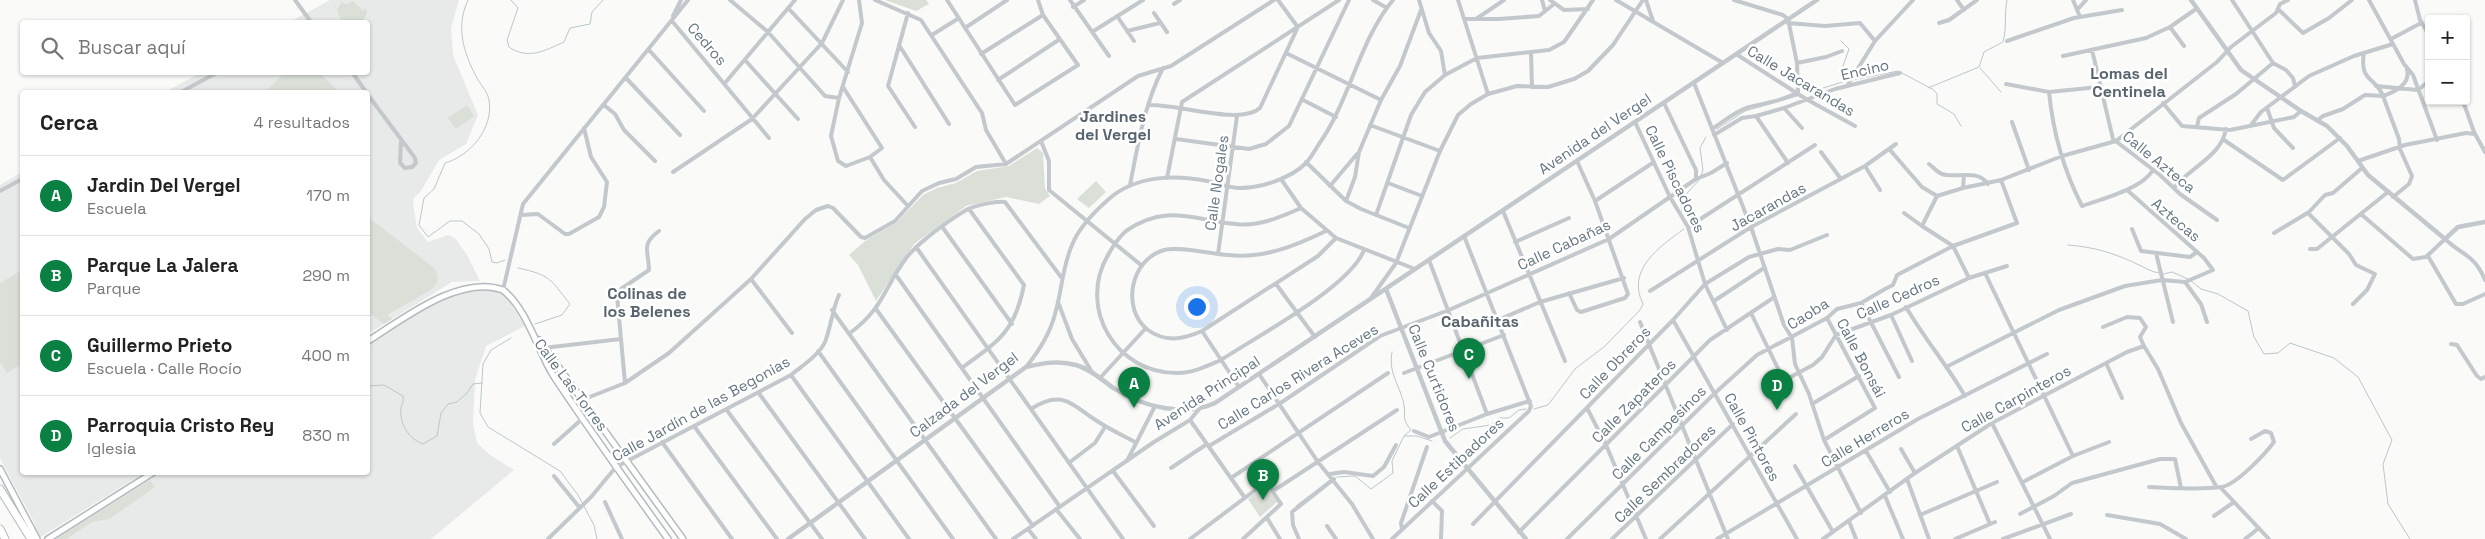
<!DOCTYPE html>
<html lang="es">
<meta charset="utf-8">
<style>
body{margin:0;font-family:"Space Grotesk",sans-serif;background:#f2f2f2;color:#222}
.controls{position:absolute;right:15px;top:15px;display:grid;overflow:hidden;border-radius:5px;box-shadow:0 1px 4px #0004}
.controls button{width:45px;height:45px;display:grid;place-items:center;padding:0;border:0;border-bottom:1px solid #e0e0e0;background:#fff;color:#222;font:25px sans-serif}
.you{position:absolute;left:1196px;top:306px;width:18px;height:18px;margin:-12px;border:4px solid #fff;border-radius:50%;background:#1a73e8;box-shadow:0 0 0 8px #1a73e833}
.badge{display:grid;place-items:center;width:32px;height:32px;border-radius:50%;background:#0b8043;color:#fff;font-size:16px;font-weight:700}
.pin{position:absolute;translate:-50% -41px;filter:drop-shadow(0 1px 2px #0008)}
.pin::after{content:'';position:absolute;top:26px;width:18px;height:15px;background:inherit;clip-path:polygon(0 0,100% 0,50% 100%)}
.list{margin:0;padding:0;list-style:none}
h2{display:flex;justify-content:space-between;align-items:center;height:65px;margin:0;padding:0 20px;font-size:21px}
h2 small{font-size:16px;font-weight:400;color:#767676}
.list li{display:grid;grid-template-columns:32px 1fr auto;gap:15px;align-items:center;box-sizing:border-box;height:80px;padding:0 20px;border-top:1px solid #e0e0e0}
.list b{display:block;font-size:19px;white-space:nowrap}
.list p{margin:0;font-size:16px;white-space:nowrap;color:#767676}
.list em{font-size:16px;font-style:normal;color:#767676}
.icon{flex:none;width:28px;height:28px;fill:none;stroke:currentColor;stroke-width:2;stroke-linecap:round;stroke-linejoin:round}
.map{position:relative;flex:none;width:2485px;height:539px;overflow:hidden}
.search{position:absolute;background:#fff;box-shadow:0 1px 4px #0004;left:20px;top:20px;width:350px;height:55px;display:flex;align-items:center;gap:12px;box-sizing:border-box;padding:0 18px;border-radius:5px;color:#767676;font-size:19px}
.panel{position:absolute;background:#fff;box-shadow:0 1px 4px #0004;left:20px;top:90px;width:350px;height:385px;border-radius:5px}
.map>svg:first-child{display:block}
</style>
<div class="map">
<svg width="2485" height="539" viewBox="0 0 2485 539">
<rect width="100%" height="100%" fill="#fafaf8"/>
<!-- built -->
<path fill="#e8e9e9" d="M330,0H459L451,28L453,55L478,115L466,144L439,160L421,191L414,198L413,203L417,228L428,242L448,235L455,238L467,255L480,281L452,282L368,334V92H165L200,73L368,72V22H290Z
M22,172V472L144,473L39,538L34,522L0,459V185Z
M497,288L504,294L525,326L486,346L475,380L473,423L477,443L490,455L514,470L431,539H54L161,473L368,472V343L444,297L461,291Z"/>
<!-- green -->
<path fill="#dadfd7" d="M885,0H926L929,4L916,11Z
M342,1L346,5L353,1L363,11L366,8L367,14L362,22H342L337,10Z
M285,72L320,73L337,90L335,92H265Z
M467,105L474,116L456,129L448,118Z
M1037,148L1043,153L1045,188L1050,196L1039,204L1006,197L966,206L914,244L876,301L858,265L849,255L865,241L896,223L923,195L937,188L956,183L977,171L1009,166Z
M1096,181L1106,192L1089,208L1077,199Z
M368,217L434,268C439,276 439,282 432,289L387,315L392,319L384,324L368,312Z
M22,270V364L7,373L0,362V283Z
M150,480L155,487L109,519L92,522L66,539H56Z
M1265,485L1277,502L1260,517L1248,499Z"/>
<g fill="none" stroke-linecap="round" stroke-linejoin="round">
<!-- stream -->
<path stroke="#bbc7cb" stroke-width="1" d="M468,0C455,27 464,55 478,80C482,86 488,93 489,100C494,128 470,156 445,163L434,189L424,198L419,225L428,237L450,221H462L479,234L489,249L492,262L497,263L505,260
M511,0L518,8L507,40L509,47C528,60 544,51 564,42L570,28L590,24L592,12L603,0
M1841,41L1849,49L1843,66V82
M1980,68L2001,92
M1902,73L1934,90L1937,94V104L1954,114L1961,126
M1853,80L1898,71
M1928,88L1979,67L1984,52L2003,42C2007,28 2004,14 2007,0
M1807,93L1846,81
M1717,129L1745,111L1797,96
M1701,176L1703,170L1700,148L1706,137
M1682,211L1681,200L1699,180
M2068,245C2094,247 2114,253 2137,264C2145,267 2150,272 2159,273
M518,268C551,275 550,279 570,304L562,315L535,324
M2163,274L2172,272L2188,279
M2191,281L2201,289L2218,294L2248,311L2254,337L2264,354L2278,353L2290,343L2334,358L2358,377L2392,440L2383,464L2388,504L2410,539
M511,338L491,350L483,364L480,413L488,427L560,471L578,495L594,525L597,539
M1392,352C1388,375 1400,384 1404,405C1406,417 1401,418 1411,430L1404,436
M368,386L384,385L403,396C404,402 402,403 401,408C399,424 409,439 423,444L437,436L441,413L448,404L457,402L467,393L473,384L482,383
M1534,409L1548,405L1575,369L1605,346L1640,310L1643,304C1626,270 1659,247 1684,229
M1450,438L1463,429L1491,425L1499,418H1509L1519,410L1526,409
M1337,477L1355,476L1371,489L1393,473L1392,461L1404,436H1417L1432,441
M1296,506L1330,480"/>
<defs>
<path id="secondary" d="M539,340L683,539
M368,341C403,319 460,274 503,290C527,309 538,351 553,375C590,431 629,485 668,539
M0,469L37,539
M48,539L154,472"/>
<path id="motorway" d="M0,489L31,539
M0,529L5,539"/>
</defs>
<!-- secondary casing -->
<use href="#secondary" stroke="#b3babf" stroke-width="8"/>
<!-- motorway casing -->
<use href="#motorway" stroke="#b4b9bd" stroke-width="9"/>
<!-- minor -->
<path stroke="#c3c8cc" stroke-width="4" d="M295,0L311,22
M730,0L768,32L825,96L839,98
M875,0L921,20L982,113L986,130L1006,164
M947,0L1015,105L1078,65L1043,15L1038,0
M1070,0L1109,56
M1373,0L1387,8
M1419,0L1429,33L1441,51L1445,75
M1458,0L1488,94
M1542,0L1545,11
M1550,0L1564,10L1588,9
M1616,0L1723,63
M1646,0L1653,21
M1957,0L1964,10
M2073,0L2080,17
M2232,0L2273,63L2286,70L2293,78L2295,86
M2369,0L2404,64L2413,75L2437,140
M2415,0L2420,20L2429,35
M1174,4L1180,0
M1073,7L1084,0
M788,8L848,72
M2078,9L2086,0
M2278,9L2303,33L2329,18L2352,0
M908,13L888,86L915,127
M1154,13L1167,32
M673,16L681,0
M1117,16L1134,41
M1465,19H1499L1539,16L1554,4
M1476,19L1504,0
M672,21L769,138
M1788,23L1825,26L1860,23L1875,41
M1939,23L1949,20L1977,0
M2170,27L2184,46
M965,28L1007,0
M1127,31L1160,23
M1092,32L1143,0
M932,35L959,18
M2391,39L2421,23
M2007,41L2074,18L2122,10
M899,45L949,124
M649,50L704,111
M2092,50L2113,139L2160,175L2180,194L2217,220
M1286,53L1381,100
M1531,53L1532,87
M2364,53C2359,82 2376,77 2383,96C2395,92 2411,84 2407,69
M981,54L1043,15
M1736,54L1806,99L1855,126
M2063,56L2146,38L2170,27L2196,9
M745,60L798,119
M1797,63L1826,57L1842,51
M352,72L366,92
M626,78L680,135
M998,80L1060,39
M725,83L795,0
M1694,83L1751,227L1784,325L1792,338L1795,364L1809,394L1824,440L1861,513
M2006,84L2049,92L2099,87
M1847,86L1875,41L1913,0
M2376,86L2418,90
M843,87L882,148L870,157L846,166L838,161L831,136L839,98L862,23L859,0
M2418,90L2429,81
M181,92L218,72
M2049,92C2053,132 2064,171 2082,206C2102,199 2142,189 2153,170
M368,95L415,158L416,163L412,167L405,168L400,163L401,141
M1303,100L1336,117
M2463,101L2474,132L2485,152
M1664,103L1696,170V179
M2163,103L2182,126L2230,130L2294,117L2301,111
M604,105L615,114L624,130L655,161
M1148,105C1176,103 1240,126 1260,108L1297,29V26L1278,0
M1784,108L1802,128
M2267,108L2274,128L2293,148
M1756,116L1788,163
M2318,120L2323,116L2343,109L2365,95L2383,96L2399,139L2400,149L2412,176L2409,184L2393,197
M1635,122L1670,197L1688,227L1705,284L1727,330
M2012,122L2029,170
M1370,125L1440,151
M2251,125L2261,112L2309,76L2354,56L2393,44
M2197,126L2199,118L2236,94L2273,63
M1712,129C1724,121 1736,111 1749,107C1766,103 1783,101 1798,92L1797,63L1788,19L1783,15L1734,0
M1714,135L1742,118L1756,116L1784,108L1835,89L1900,73
M1176,139L1249,149L1266,144L1289,126L1349,0
M2224,140L2283,180L2340,138
M1041,141L1049,161V190L1141,265
M1890,150L1922,187L1937,196L1963,188L2001,180L2062,156L2116,141L2217,62L2231,47L2276,13L2280,4L2288,0
M1821,152L1841,179
M870,157L884,180L908,206
M2358,161L2405,145L2466,133L2475,134
M1306,162L1346,201L1361,209L1409,228
M1929,164C1933,167 1937,172 1942,174C1957,179 1977,168 1988,184
M1865,166L1880,190
M673,172L752,119L822,43L843,0
M1167,178L1182,102L1339,0
M1281,179L1301,208L1336,238L1415,269
M1388,183L1422,196
M1130,185C1138,145 1144,105 1163,68
M1330,186L1357,154
M1963,188L1964,175
M2174,188C2190,167 2221,157 2226,129
M0,191L22,179
M1937,196L1922,226L1953,246
M1346,201L1355,177L1359,152L1381,100L1400,66L1421,10
M1595,201L1654,162
M1301,208C1281,217 1258,227 1236,224C1193,220 1166,203 1126,231C1118,238 1113,246 1108,255C1077,308 1116,374 1178,373C1193,373 1207,366 1221,360C1256,337 1350,287 1364,250
M1503,211L1565,361
M1904,213L1922,226
M2308,213L2349,254L2356,265L2375,274L2367,290L2353,304
M2361,214L2413,259L2426,257L2445,239C2463,256 2474,254 2485,280
M521,215L538,214L565,234H569L599,217L604,207L607,182L591,157L584,128
M1376,215L1411,115L1425,92L1445,75L1477,58L1549,50L1564,42L1593,0
M1688,227L1815,145
M943,228L1012,324
M2132,229L2141,251L2190,257L2197,252
M1326,231C1295,246 1263,259 1228,255C1210,254 1180,246 1164,250C1130,260 1121,309 1148,330C1166,343 1184,339 1202,331L1318,256L1336,238
M2274,233L2309,212L2325,195L2333,193L2362,168
M1515,242L1569,218
M1953,246L1969,278
M916,247L1123,539
M2310,249H2317L2388,192
M2156,253L2173,322
M1218,254L1237,116
M2428,256L2456,304H2463L2485,294
M1429,260L1487,414
M1985,273L2073,456
M896,275L1060,507
M751,279L792,333
M2185,282L2201,304L2207,322
M1276,284L1315,337
M503,290L523,204L688,0
M1650,291L1751,227L1865,166L1896,144
M1569,293L1577,310L1581,312L1625,298L1628,294L1595,201L1577,161
M1371,298L1396,263L1440,151L1458,115L1471,104L1488,94L1517,86L1548,87L1574,79L1588,71L1613,45L1643,0
M1714,301L1764,268
M1058,302L1072,339L1092,372
M1861,303L1899,377
M1906,307C1924,338 1947,365 1965,396
M876,309L1033,526
M832,310L996,539
M1751,313L1784,381
M1891,315L1912,361
M1498,320L1540,302L1624,278
M1673,320L1797,539
M1640,322L1728,539
M2103,327L2127,317L2140,318L2146,327L2140,337L2144,346
M1202,331L1239,387
M850,333C884,308 884,287 907,257C920,241 949,220 968,209C977,205 995,201 1005,202L1061,277
M2451,344L2457,345L2477,376L2481,379L2485,377
M543,348L621,339
M818,351L953,539
M2106,363L2122,398
M1948,366L2059,310L2125,286L2162,280L2185,282L2213,270L2204,258L2127,190
M963,367C999,341 1015,331 1024,285L969,209
M1026,367C1039,351 1050,334 1055,314C1062,291 1062,268 1072,245C1079,227 1095,211 1110,198C1136,176 1174,174 1207,181C1218,183 1229,188 1240,188C1262,188 1291,178 1306,163C1311,158 1315,150 1319,144C1350,100 1359,41 1393,0
M1404,373L1504,335
M1259,374L1318,462L1352,504L1373,539
M791,375L909,539
M1100,378L1146,328
M625,383L617,295L621,289L649,270C649,251 640,245 659,231
M1768,389L1813,365L1822,357L1836,335L1891,315L1969,278L2007,266
M758,392L865,539
M572,404L625,383L669,353L751,279L805,219L816,210L828,206L833,208L861,237L865,238L895,221L922,191L939,183L956,179L976,167L1006,164L1138,76L1171,66L1274,0
M1812,404L1859,376
M1587,408L1606,445L1646,539
M726,409L822,539
M1031,409C1062,389 1071,404 1097,421C1109,429 1122,435 1135,442
M1190,420L1245,498
M1992,423L2050,539
M694,426L777,539
M1414,431L1429,437L1487,414L1530,401
M1824,440L1875,408L1827,318
M662,442L732,539
M554,444L582,419
M1209,446L1279,404L1380,336L1449,310L1609,239L1696,179L1711,173L1727,163
M1957,446L1990,524
M1901,449L1915,473
M1866,451L1890,492
M1127,461L1155,406
M1070,462L1095,443L1105,427
M1795,466L1833,532
M1171,468L1207,444
M1113,471L1154,526
M1330,474L1344,472L1373,476L1384,467L1396,445
M554,476L580,508
M1231,478L1388,373
M1907,479L1929,539
M2023,482L2073,456L2109,442
M2149,487C2173,488 2199,490 2222,487C2237,484 2265,454 2274,442L2271,433L2265,431L2251,439
M2220,487L2269,539
M1273,491L1397,410
M1885,496L1903,539
M1432,501L1442,511L1441,539
M605,502L622,539
M1056,509L1080,539
M2020,514L2054,496L2072,483L2160,459H2175L2181,488
M1920,515L1997,482
M2107,515L2160,524L2186,539
M2214,516L2234,502
M1267,518L1280,539
M1849,521L1856,539
M1473,524L1673,320L1705,284L1749,257L1778,249L1790,250L1827,235
M1327,526L1336,539
M1028,529L1036,539
M1402,529L1401,523L1427,447
M1519,532L1710,340L1773,298
M548,539L591,497L616,467L791,375C802,366 819,355 825,342C831,327 832,310 839,295
M1013,539L1154,442L1190,420L1200,408
M1190,539L1266,482L1281,504L1243,539
M1299,539L1293,525L1292,512L1334,479
M1392,539L1529,411L1531,406L1464,236
M1567,539L1715,393L1757,355L1827,318L1837,309L1861,303L1885,289L1893,285L1897,275L1953,246L2017,223L2001,180
M1612,539L1733,424
M1660,539L1796,414
M1717,539L1918,419L2047,354
M1823,539L1915,473L1992,423L2127,352L2144,346L2158,369L2181,423L2216,486
M1955,539L1995,522
M2003,539L2071,514
M2245,539L2259,528"/>
<!-- tertiary -->
<path stroke="#c3c8cc" stroke-width="4.5" d="M2191,0L2241,70L2301,111L2327,126L2347,146L2368,175L2445,239L2458,227L2485,222
M1386,289L1445,441L1526,539
M788,539L1026,367C1043,363 1059,360 1076,365C1091,369 1103,381 1115,389C1143,407 1185,417 1215,403L1817,0"/>
<!-- secondary -->
<use href="#secondary" stroke="#fff" stroke-width="5"/>
<!-- motorway -->
<use href="#motorway" stroke="#fff" stroke-width="7"/>
</g>
<g text-anchor="middle" stroke-width="5" stroke-linejoin="round" paint-order="stroke">
<!-- street labels -->
<g font-size="15" fill="#657683" stroke="#fff">
<text transform="translate(707 44) rotate(49)" y="5">Cedros</text>
<text transform="translate(1865 70) rotate(-13)" y="5">Encino</text>
<text transform="translate(1801 81) rotate(31)" y="5">Calle Jacarandas</text>
<text transform="translate(1595 134) rotate(-34)" y="5">Avenida del Vergel</text>
<text transform="translate(2159 162) rotate(39)" y="5">Calle Azteca</text>
<text transform="translate(1675 179) rotate(64)" y="5">Calle Piscadores</text>
<text transform="translate(1217 183) rotate(-82)" y="5">Calle Nogales</text>
<text transform="translate(1768 207) rotate(-29)" y="5">Jacarandas</text>
<text transform="translate(2176 220) rotate(40)" y="5">Aztecas</text>
<text transform="translate(1564 245) rotate(-25)" y="5">Calle Cabañas</text>
<text transform="translate(1898 297) rotate(-24)" y="5">Calle Cedros</text>
<text transform="translate(1808 314) rotate(-32)" y="5">Caoba</text>
<text transform="translate(1861 358) rotate(62)" y="5">Calle Bonsái</text>
<text transform="translate(1615 363) rotate(-46)" y="5">Calle Obreros</text>
<text transform="translate(1298 377) rotate(-32)" y="5">Calle Carlos Rivera Aceves</text>
<text transform="translate(1434 378) rotate(68)" y="5">Calle Curtidores</text>
<text transform="translate(571 385) rotate(53)" y="5">Calle Las Torres</text>
<text transform="translate(1207 393) rotate(-33)" y="5">Avenida Principal</text>
<text transform="translate(964 395) rotate(-37)" y="5">Calzada del Vergel</text>
<text transform="translate(2016 399) rotate(-29)" y="5">Calle Carpinteros</text>
<text transform="translate(1634 401) rotate(-45)" y="5">Calle Zapateros</text>
<text transform="translate(701 409) rotate(-29)" y="5">Calle Jardín de las Begonias</text>
<text transform="translate(1659 433) rotate(-45)" y="5">Calle Campesinos</text>
<text transform="translate(1752 437) rotate(61)" y="5">Calle Pintores</text>
<text transform="translate(1865 438) rotate(-31)" y="5">Calle Herreros</text>
<text transform="translate(1456 463) rotate(-43)" y="5">Calle Estibadores</text>
<text transform="translate(1665 474) rotate(-44)" y="5">Calle Sembradores</text>
</g>
<!-- neighbourhood labels -->
<g font-size="16" font-weight="bold" fill="#57646e" stroke="#fff">
<text x="2129" y="79">Lomas del<tspan x="2129" dy="18">Centinela</tspan></text>
<text x="1113" y="122">Jardines<tspan x="1113" dy="18">del Vergel</tspan></text>
<text x="647" y="299">Colinas de<tspan x="647" dy="18">los Belenes</tspan></text>
<text x="1480" y="327">Cabañitas</text>
</g>
</g>
</svg>
<div class="controls">
<button>+</button>
<button>−</button>
</div>
<div class="you"></div>
<div class="pin badge" style="left:1134px;top:408px">A</div>
<div class="pin badge" style="left:1263px;top:500px">B</div>
<div class="pin badge" style="left:1469px;top:379px">C</div>
<div class="pin badge" style="left:1777px;top:410px">D</div>
<div class="search"><svg class="icon" aria-label="search" viewBox="0 0 24 24"><circle cx="10" cy="10" r="6"/><path d="M15 15l6 6"/></svg>Buscar aquí</div>
<section class="panel">
<h2>Cerca<small>4 resultados</small></h2>
<ul class="list">
<li><span class="badge">A</span><div><b>Jardin Del Vergel</b><p>Escuela</p></div><em>170 m</em></li>
<li><span class="badge">B</span><div><b>Parque La Jalera</b><p>Parque</p></div><em>290 m</em></li>
<li><span class="badge">C</span><div><b>Guillermo Prieto</b><p>Escuela · Calle Rocío</p></div><em>400 m</em></li>
<li><span class="badge">D</span><div><b>Parroquia Cristo Rey</b><p>Iglesia</p></div><em>830 m</em></li>
</ul>
</section>
</div>
